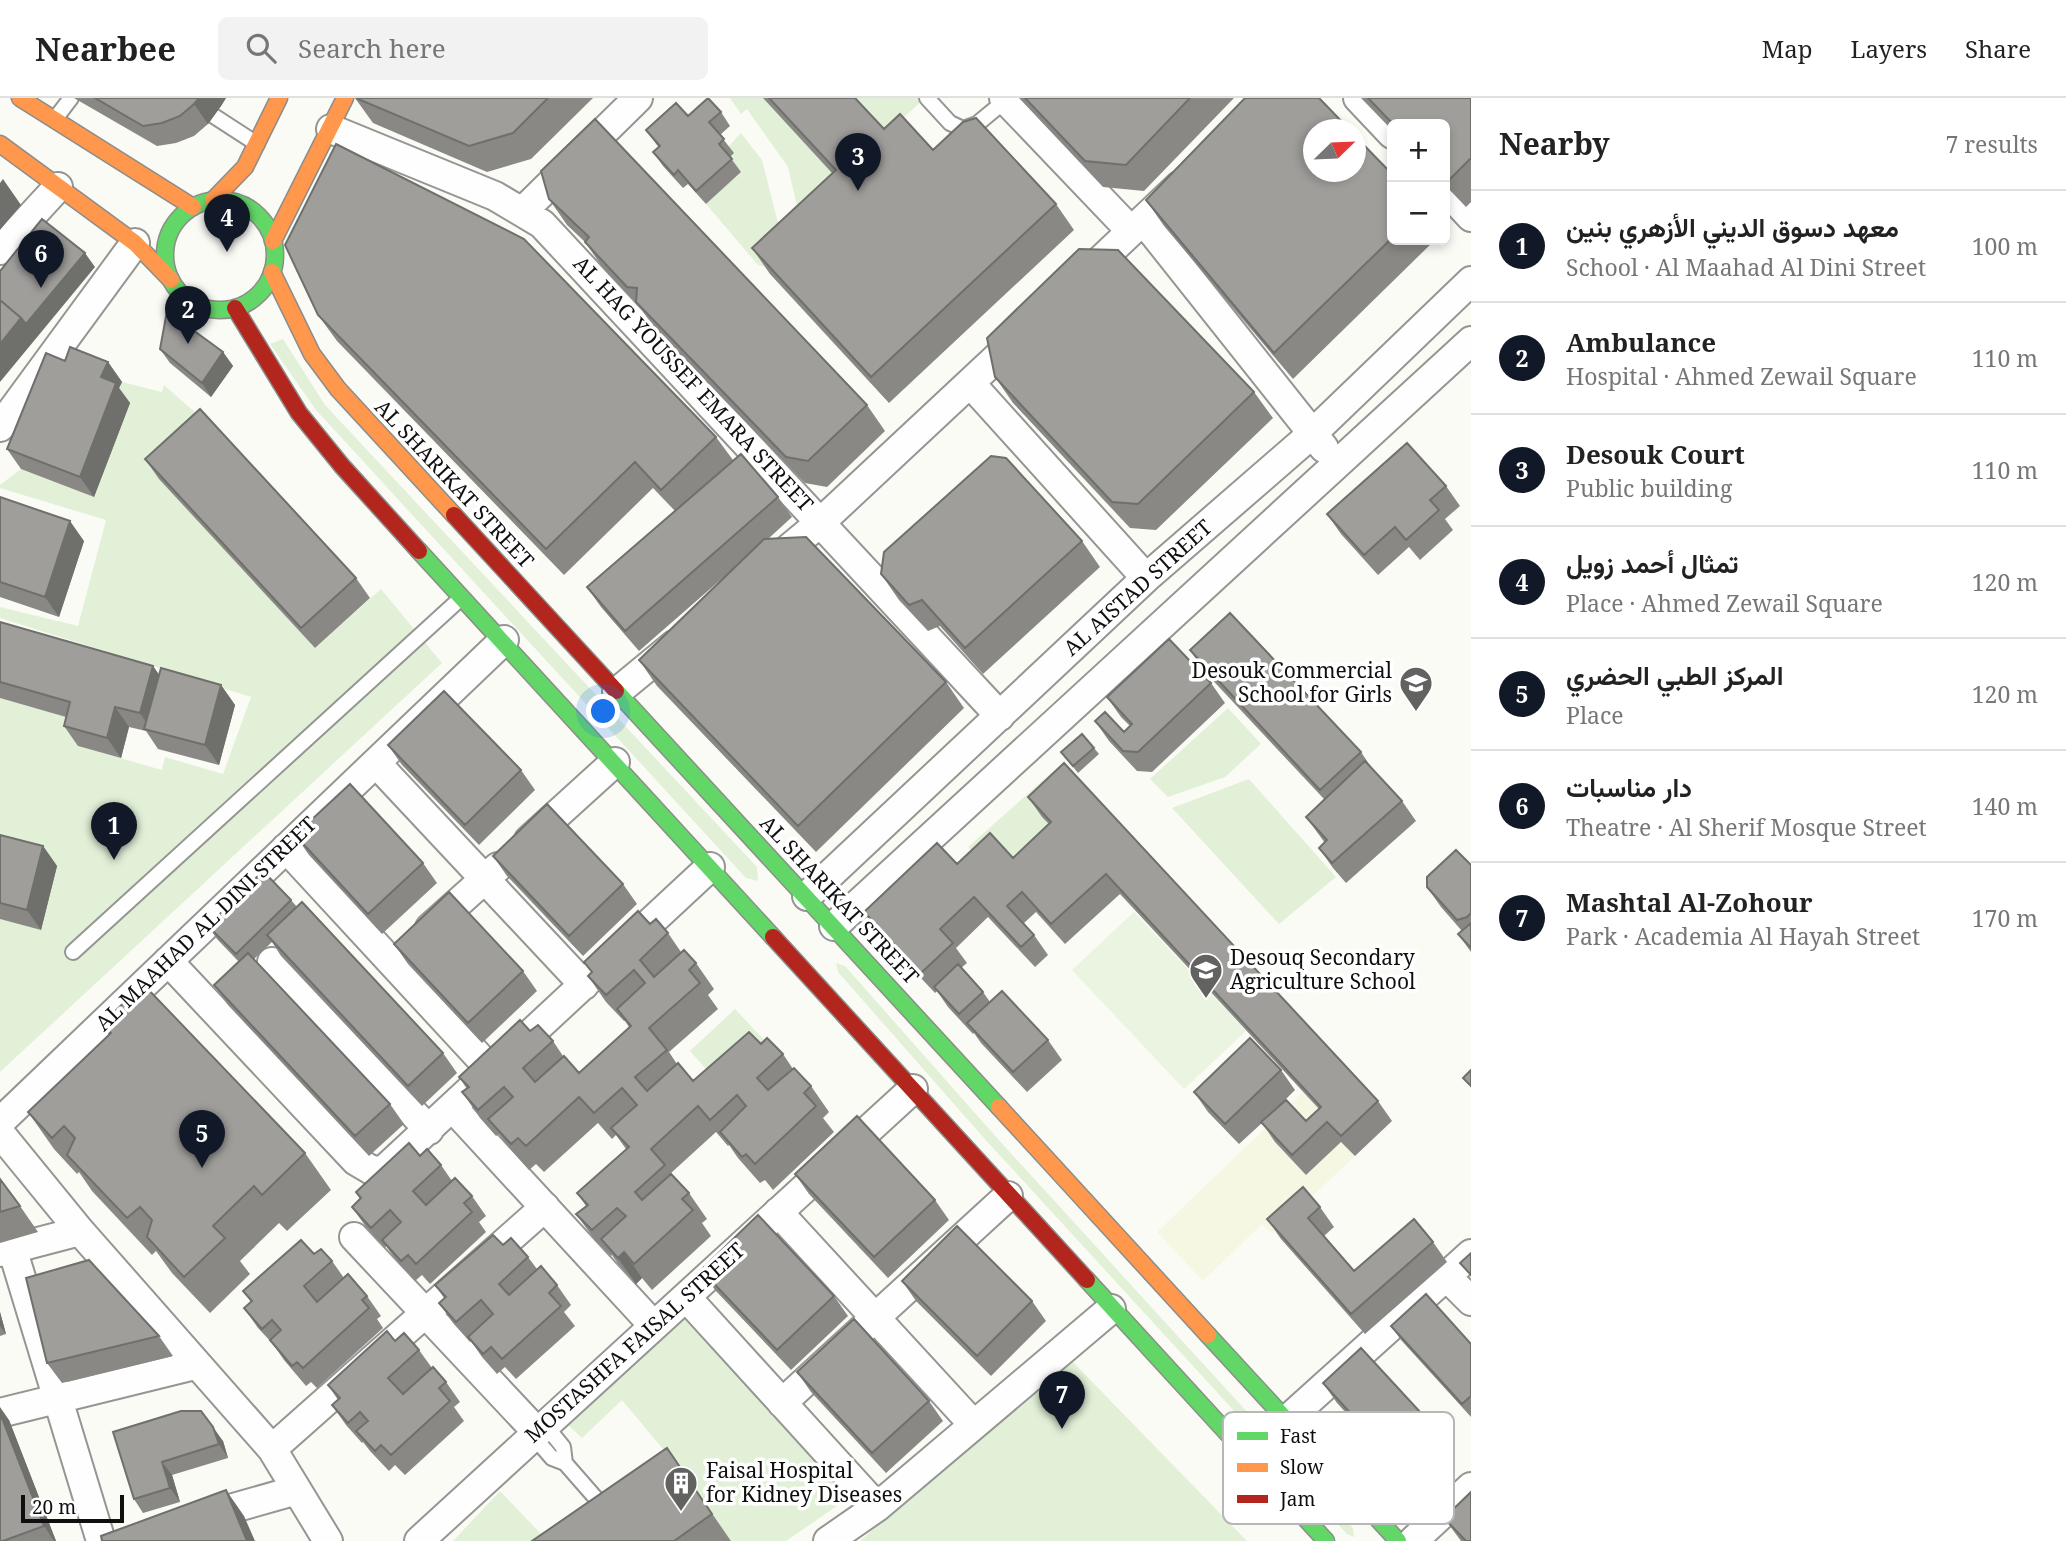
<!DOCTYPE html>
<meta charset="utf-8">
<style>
body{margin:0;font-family:"Noto Serif",Vazirmatn,serif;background:#f2f2f2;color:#222}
.controls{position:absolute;right:21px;top:21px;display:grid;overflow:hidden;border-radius:10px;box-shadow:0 4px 10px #0003}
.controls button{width:63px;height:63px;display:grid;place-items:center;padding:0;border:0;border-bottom:2px solid #e0e0e0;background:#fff;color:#222;font:35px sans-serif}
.compass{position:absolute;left:1303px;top:21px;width:63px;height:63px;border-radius:50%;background:#fff;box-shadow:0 4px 10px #0003;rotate:67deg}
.scale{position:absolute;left:21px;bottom:18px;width:103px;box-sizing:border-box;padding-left:7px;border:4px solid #0f0f0f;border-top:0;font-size:19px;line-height:24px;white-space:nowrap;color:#0f0f0f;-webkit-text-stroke:5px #fff;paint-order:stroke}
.you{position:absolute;left:604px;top:614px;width:24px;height:24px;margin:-18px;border:5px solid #fff;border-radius:50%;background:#1a73e8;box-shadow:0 0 0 10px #1a73e833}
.badge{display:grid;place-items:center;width:46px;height:46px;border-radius:50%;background:#111827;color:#fff;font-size:23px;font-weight:700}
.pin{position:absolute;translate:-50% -58px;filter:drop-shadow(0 2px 4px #0008)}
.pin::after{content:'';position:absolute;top:37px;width:24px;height:21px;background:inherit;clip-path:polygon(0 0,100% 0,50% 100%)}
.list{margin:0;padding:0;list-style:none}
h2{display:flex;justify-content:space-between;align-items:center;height:91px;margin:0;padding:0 28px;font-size:30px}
h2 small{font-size:23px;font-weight:400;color:#767676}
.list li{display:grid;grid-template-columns:46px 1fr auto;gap:21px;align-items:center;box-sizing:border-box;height:112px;padding:0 28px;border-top:2px solid #e0e0e0}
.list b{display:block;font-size:26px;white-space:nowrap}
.list p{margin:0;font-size:23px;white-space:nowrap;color:#767676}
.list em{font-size:23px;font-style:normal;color:#767676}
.icon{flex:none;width:38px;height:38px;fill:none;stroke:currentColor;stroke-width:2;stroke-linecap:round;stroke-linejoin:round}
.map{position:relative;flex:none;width:1471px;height:1443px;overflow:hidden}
header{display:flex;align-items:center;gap:42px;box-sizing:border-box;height:98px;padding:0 35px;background:#fff;border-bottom:2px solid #e0e0e0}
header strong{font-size:33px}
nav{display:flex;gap:38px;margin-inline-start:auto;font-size:24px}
.search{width:490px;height:63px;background:#f2f2f2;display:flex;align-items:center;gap:18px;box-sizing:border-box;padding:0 24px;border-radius:10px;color:#767676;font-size:26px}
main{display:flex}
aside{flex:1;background:#fff}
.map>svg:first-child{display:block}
</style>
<header>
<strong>Nearbee</strong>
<div class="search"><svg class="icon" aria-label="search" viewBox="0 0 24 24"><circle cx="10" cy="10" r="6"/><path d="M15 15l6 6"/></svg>Search here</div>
<nav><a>Map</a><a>Layers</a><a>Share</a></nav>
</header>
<main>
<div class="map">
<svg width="1471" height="1443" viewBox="0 0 1471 1443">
<rect width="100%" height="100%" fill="#fbfbf6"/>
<!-- farmland -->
<path fill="#f5f7e3" d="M1303,994L1335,1029L1306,1077L1341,1044L1355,1058L1272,1136L1262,1126L1203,1183L1157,1134Z"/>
<!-- green -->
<path fill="#e1f0d7" d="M730,0H763L854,98L805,143L788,69L747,11L741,16Z
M850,0H925L885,37Z
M741,35L762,62L785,152L767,169L758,167L706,106L741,74L729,60L728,49Z
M283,241L325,307L757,769L758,783L746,780L316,312L270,246Z
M122,284L162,294L164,287L214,331L160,381L315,550L381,491L442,565L0,974V821L41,832L0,752V600L84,624L78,648L162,672L165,659L223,676L251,599L0,520V509L78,528L106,422L0,390V387L21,371L94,399L115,299Z
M1228,610L1261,646L1225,679L1168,699L1150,681Z
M1060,667L1078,685L1065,744L988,771L968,749Z
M1249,681L1336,779L1279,826L1172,710Z
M836,865L845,868L997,1040L1353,1430L1354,1439L1347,1436L983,1039L838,874Z
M735,911L767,945L721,988L690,953Z
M688,1218L850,1399L786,1443H731L692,1386L622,1302L582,1340L568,1327Z
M1067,1258L1247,1443H860Z
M500,1393L542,1437L534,1443H453Z"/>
<!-- pitch -->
<path fill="#ebf4e1" d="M1134,814L1246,933L1184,991L1072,872Z"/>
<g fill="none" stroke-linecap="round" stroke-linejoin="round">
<defs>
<path id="lane" d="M186,0L257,46
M927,0L950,25L963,31L977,26L1006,2
M55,21L71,0
M73,854L460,501
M545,1327L563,1349L565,1365
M533,1338L552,1360L565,1365L607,1413"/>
<path id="street" d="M1004,0L1131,133
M1358,0L1392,36
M331,31L495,98L542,126L1000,618
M1445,91L1471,119
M523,113L638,0
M1143,122L1324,350
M0,152L58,89
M1084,178L1179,88
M970,285L1146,480
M0,329L135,145
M775,462L822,423L1019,239
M617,594L674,547
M376,665L584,887
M529,742L615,664
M286,750L492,973
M807,798L1146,480L1313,335L1471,183
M834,828L1471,243
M430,830L498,769
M168,863L356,1063L373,1073L384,1072L710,769
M272,864L429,1032
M453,1010L654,1228
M0,1024L504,542
M0,1035L80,1133L272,1351L328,1443
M778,1114L974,1327
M354,1139L537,1334
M12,1150L101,1443
M0,1154L80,1133
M1446,1178L1471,1203
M686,1199L877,1409
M782,1305L1008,1098
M0,1315L195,1267
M1287,1322L1471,1156
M272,1351L545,1109
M202,1419L297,1392
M419,1443L913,991
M828,1443L877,1409L1111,1211
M1413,1443L1471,1389"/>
<path id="fast" d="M165 157a55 55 0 1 1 110 0a55 55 0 1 1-110 0Z
M419,453L773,839
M616,593L999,1009
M1087,1182L1326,1443
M1208,1237L1398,1443"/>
<path id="slow" d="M20,0L193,109
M0,46L135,145L171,182
M213,102L245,69L279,0
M273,143L345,0
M272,174L312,256L338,291L454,417
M999,1009L1208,1237"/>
<path id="jam" d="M235,210L299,315L342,368L419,453
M454,417L616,593
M773,839L1087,1182"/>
</defs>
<!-- lane casing -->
<use href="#lane" stroke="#959593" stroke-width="18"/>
<!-- street casing -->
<use href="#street" stroke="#959593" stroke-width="32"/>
<!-- fast casing -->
<use href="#fast" stroke="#8c8c8a" stroke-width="19"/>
<!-- slow casing -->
<use href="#slow" stroke="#8c8c8a" stroke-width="19"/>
<!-- jam casing -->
<use href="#jam" stroke="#8c8c8a" stroke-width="19"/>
<!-- lane -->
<use href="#lane" stroke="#fefefe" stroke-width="14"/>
<!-- street -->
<use href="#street" stroke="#fefefe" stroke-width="28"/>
<!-- fast -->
<use href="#fast" stroke="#63d668" stroke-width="16"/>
<!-- slow -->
<use href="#slow" stroke="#ff974d" stroke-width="16"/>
<!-- jam -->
<use href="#jam" stroke="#b3261e" stroke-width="16"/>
</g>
<!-- wall -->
<path fill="#898885" d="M74,0H226L221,8L208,26L194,38L176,45L157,48Z
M355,0H593L531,61L487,74L373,25Z
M763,0H855L884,31L1056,106L1074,132L889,305L770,176L752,150L832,75Z
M1019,0H1234L1144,93L1103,89Z
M1361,0H1471V104L1466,109L1445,87V26H1392V32Z
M721,14L730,28L720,37L734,55L730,59L741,74L706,106L688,86L683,90L663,68L653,54L659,50L646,32L688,18Z
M1392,76V142H1435L1293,281L1164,128L1146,102Z
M549,101L867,307L885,333L827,389L805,385L654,230L640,209L603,170L585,144L567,127Z
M318,217L716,339L733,362L778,399L792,419L768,441L946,584L964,610L816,754L657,588L639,562L733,471L639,553L601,509L587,489L675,413L653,390L564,477L337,243Z
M160,251L223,254L233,268L211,299L170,265Z
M65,263L108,264L122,284L119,290L130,305L94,399L21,371L7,351Z
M995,279L1254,294L1273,320L1156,432L1130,430L1013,305Z
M145,361L356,480L370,500L315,550L159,381Z
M1446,388L1460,408L1445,421L1453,432L1420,462L1409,449L1378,477L1341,436L1327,416Z
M0,399L84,443L59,519L0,499Z
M1082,443L1100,469L983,576L940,528L928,533L899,502L881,476Z
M0,524L153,568L159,577L221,587L235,607L219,667L158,651L146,633L129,629L121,660L78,648L64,628L66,619L0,600Z
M1190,552L1361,654L1373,672L1402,703L1416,723L1346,785L1333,770L1319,750L1325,745L1306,719L1324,701L1204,573Z
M1211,585L1225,605L1152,674L1137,673L1109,643L1095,623L1124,634L1130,628L1121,619L1107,599Z
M388,647L521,672L535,692L479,747L402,667Z
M1094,650L1099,656L1078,675L1061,654Z
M1028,699L1378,1003L1392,1023L1355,1058L1341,1044L1306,1077L1275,1044L1262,1025L1239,1046L1208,1014L1194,994L1281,972L1295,992L1273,1014L1306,1023L1319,1011L1120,796L1065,846L1036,814L1024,825L1034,837L1048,857L1035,869L988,819L956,850L967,865L961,870L983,894L990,904L1048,942L1062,962L1027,994L981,945L974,935L973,936L948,909L937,893L935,895L878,834L864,814L957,766L1013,760L1049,726L1042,719Z
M0,737L43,748L57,768L41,832L0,821Z
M295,737L423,765L437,785L382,836L309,757Z
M493,758L623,786L637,806L583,858L507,778Z
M1471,767V854L1458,836L1462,833L1441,809L1427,789Z
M291,802L297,809L443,955L457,975L422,1008L281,858L272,844L254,861L390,1006L404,1026L369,1058L228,907L214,887L239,864L217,841L208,828Z
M650,826L668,835L681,854L696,865L714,891L708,897L718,911L669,954L677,966L693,983L761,946L783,956L793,971L811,988L829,1014L823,1020L834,1034L773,1092L765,1082L760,1085L738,1060L729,1047L728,1048L716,1034L671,1075L689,1095L707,1121L702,1125L711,1138L652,1192L642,1180L636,1186L619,1167L612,1157L611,1158L595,1142L576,1116L586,1108L577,1095L626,1051L616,1037L612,1041L598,1025L544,1074L536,1066L529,1072L507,1047L499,1036L496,1038L480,1020L462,994L467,991L459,979L530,933L553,943L563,958L579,975L629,929L625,923H624L606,904L588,878L592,875L584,864Z
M394,846L523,873L537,893L482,945L408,866Z
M102,926L305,1055L331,1092L287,1133L279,1125L240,1163L250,1176L210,1215L172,1175L156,1153L152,1157L92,1093L79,1074L77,1076L54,1051L28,1014L109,937Z
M420,1058L441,1067L452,1083L472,1098L486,1118L479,1124L486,1134L430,1186L422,1177L415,1183L396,1162L386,1148L385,1150L366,1129L352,1109L360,1101L356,1094Z
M795,1076L935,1102L949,1122L888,1180L809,1096Z
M0,1081L20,1108L38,1134L0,1145Z
M1320,1109L1334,1129L1324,1138L1354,1173L1433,1144L1447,1164L1365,1236L1281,1141L1267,1121Z
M503,1147L528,1159L537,1171L557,1187L571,1207L564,1214L575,1228L516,1281L505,1269L497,1276L482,1259L471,1243L470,1244L453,1225L439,1205L444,1200L435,1187Z
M314,1156L332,1163L344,1180L367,1198L381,1218L377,1221L383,1230L317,1290L311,1284L306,1288L284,1262L273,1246L258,1230L244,1210L251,1204L243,1193Z
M701,1172L834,1198L848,1218L791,1272L715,1192Z
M902,1183L1032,1203L1046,1223L991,1278L916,1203Z
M0,1214L6,1236L0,1238Z
M1391,1228L1471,1246V1319L1401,1242Z
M159,1238L173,1258L62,1285L47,1265Z
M395,1243L419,1252L432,1270L446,1284L460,1304L454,1309L464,1323L405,1377L395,1367L389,1373L370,1353L363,1344L362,1345L346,1327L332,1307L338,1302L328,1287Z
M797,1274L929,1303L943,1323L886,1375L811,1294Z
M1323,1285L1433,1328L1447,1349L1409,1384L1337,1305Z
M181,1313L223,1343L228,1360L172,1377L180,1404L143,1415L134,1401Z
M9,1322L56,1443H0Z
M667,1350L731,1443H532Z
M1444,1420L1471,1443H1461Z"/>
<!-- shaded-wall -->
<path fill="#6f6f6c" d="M199,0H226L221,8L208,26L194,6Z
M3,81L21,107L0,132V85Z
M85,155L95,169L0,284V246L21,220Z
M223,254L233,268L211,299L202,285Z
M108,264L122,284L119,290L130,305L94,399L80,379L101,279Z
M70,423L84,443L59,519L45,499Z
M153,568L167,588L152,633L140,615Z
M221,587L235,607L219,667L205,647Z
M115,609L129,629L121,660L107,640Z
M43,748L57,768L41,832L27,812Z
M624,1154L642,1180L636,1186L618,1160Z
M0,1214L6,1236L0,1228Z
M0,1309L9,1322L56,1443H54L44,1428L0,1315Z
M213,1329L223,1343L228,1360L219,1346Z
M162,1364L172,1377L180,1404L170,1390Z
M226,1392L244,1418L255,1443H247Z"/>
<!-- building -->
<path fill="#9f9e9b" stroke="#6f6f6c" stroke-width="2" d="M95,0H199L194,6L180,18L162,25L143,28Z
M356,0H548L513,35L469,48Z
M708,0L721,14L709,24L724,41L719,46L732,61L696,93L678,72L674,77L653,54L660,48L646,32L676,5L688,18Z
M769,0H855L884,31L900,16L933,52L963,24L976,20L1056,106L871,279L752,150L836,72Z
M1025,0H1190L1126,67L1085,63Z
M1245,0H1319L1350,32H1313V74H1355V38L1392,76V140L1274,255L1146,102Z
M1368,0H1471V60L1448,83L1445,80V26H1393Z
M595,21L867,307L808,363L786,359L636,204L637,190L627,189L585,144L589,139L549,101L541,73Z
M336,46L524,141L716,339L661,392L635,364L546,451L318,217L285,147Z
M42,121L85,155L26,226L21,220L0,202V173Z
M1079,151L1118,152L1254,294L1138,406L1112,404L995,279L987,240Z
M0,202L21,220L0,246Z
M167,213L223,254L202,285L160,251Z
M70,249L108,264L101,279L116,285L80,379L7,351L46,255L65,263Z
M200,311L356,480L301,530L145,361Z
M1407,345L1446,388L1430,402L1439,412L1406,442L1395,429L1364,457L1327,416Z
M741,356L778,399L625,533L587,489Z
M991,358L1006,360L1082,443L965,550L922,502L909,507L881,476L884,454Z
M0,399L70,423L45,499L0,484Z
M806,439L946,584L798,728L639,562L764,441Z
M1230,515L1361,654L1320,692L1190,552Z
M0,524L153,568L140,615L115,609L107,640L64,628L70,604L0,584Z
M1169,541L1211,585L1138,654L1123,653L1095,623L1105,614L1124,634L1132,626L1107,599Z
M161,570L221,587L205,647L144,631Z
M444,593L521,672L465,727L388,647Z
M1082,636L1094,650L1073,668L1061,654Z
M1365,663L1402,703L1332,765L1319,750L1327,742L1306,719Z
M1064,665L1378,1003L1341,1038L1327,1024L1292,1057L1261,1024L1286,1002L1306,1023L1321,1009L1106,776L1051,826L1022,794L1007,808L1034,837L1021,849L974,799L940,831L953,845L921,875L864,814L937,745L957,766L990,735L1013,760L1051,724L1028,699Z
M350,686L423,765L368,816L295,737Z
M547,706L623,786L569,838L493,758Z
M0,737L43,748L27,812L0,805Z
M1456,752L1471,767V815L1467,819L1457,822L1427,789V779Z
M263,773L291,802L236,856L208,828Z
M449,794L523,873L468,925L394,846Z
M302,804L443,955L408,988L267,837Z
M638,813L650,826L656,821L668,835L640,862L654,879L684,852L696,865L689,872L700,885L649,930L667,952L635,979L647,993L678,965L693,983L749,934L761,946L767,940L783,956L757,980L768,992L794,970L811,988L804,995L816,1008L755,1066L746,1056L742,1059L720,1034L746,1008L737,997L710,1022L698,1008L651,1051L665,1067L635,1094L642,1102L671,1076L689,1095L682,1101L693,1112L634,1166L624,1154L618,1160L601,1141L626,1118L617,1110L592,1132L576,1116L588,1107L577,1095L629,1049L611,1030L637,1007L622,990L594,1015L579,999L526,1048L518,1040L511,1046L488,1021L513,999L504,989L478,1012L462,994L469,989L459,979L520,922L530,933L538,927L553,943L523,970L535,984L564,958L579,975L631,928L617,911L645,885L634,872L606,897L588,878L592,874L584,864Z
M1471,825V850L1458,836Z
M248,855L390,1006L355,1038L214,887Z
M958,866L983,894L959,916L934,889Z
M143,886L305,1055L262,1097L254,1088L213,1128L225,1140L184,1179L147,1139L152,1122L140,1109L127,1120L67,1057L75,1040L64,1028L52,1040L28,1014L111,935L102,926Z
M1002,893L1048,942L1013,974L967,925Z
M1250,940L1281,972L1225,1026L1194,994Z
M1471,972V988L1463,980Z
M857,1018L935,1102L874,1159L795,1076Z
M409,1045L420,1058L427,1051L441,1067L413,1093L426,1107L455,1080L472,1098L464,1105L472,1114L416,1166L408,1157L401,1163L382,1142L401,1124L390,1112L371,1130L352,1109L361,1100L356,1094Z
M0,1081L20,1108L0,1114Z
M1303,1089L1320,1109L1308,1120L1354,1173L1414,1121L1433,1144L1351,1216L1267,1121Z
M758,1117L834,1198L777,1252L701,1172Z
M957,1128L1032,1203L977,1258L902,1183Z
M493,1137L503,1147L511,1140L528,1159L499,1186L509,1197L541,1168L557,1187L549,1195L561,1208L502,1261L491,1249L483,1256L468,1239L493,1216L481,1202L456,1224L439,1205L446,1199L435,1187Z
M301,1142L314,1156L321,1151L332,1163L304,1188L317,1204L348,1176L367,1198L362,1202L369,1210L303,1270L297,1264L292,1268L270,1242L281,1232L272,1222L262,1231L244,1210L252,1203L243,1193Z
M1471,1155V1177L1460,1165Z
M89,1162L159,1238L47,1265L26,1180Z
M1426,1196L1471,1246V1298L1462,1306L1391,1228Z
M854,1221L929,1303L872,1355L797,1274Z
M387,1233L395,1243L404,1235L419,1252L388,1280L403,1296L433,1269L446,1284L439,1290L450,1303L391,1357L381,1347L375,1353L356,1333L368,1323L360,1314L348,1325L332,1307L340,1300L328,1287Z
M1361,1250L1433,1328L1395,1364L1323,1285Z
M181,1313H201L213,1329L219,1346L162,1364L170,1390L134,1401L113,1334Z
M0,1315L44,1428L3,1443H0Z
M667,1350L712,1416L674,1443H532Z
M226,1392L247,1443H102L101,1438Z
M1471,1394V1443H1466L1444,1420Z"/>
<!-- icons -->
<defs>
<symbol id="school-pin" viewBox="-11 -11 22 30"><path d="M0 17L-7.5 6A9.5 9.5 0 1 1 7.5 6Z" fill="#626260" stroke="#fff"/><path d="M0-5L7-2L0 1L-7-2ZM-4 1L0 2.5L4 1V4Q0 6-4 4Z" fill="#fff"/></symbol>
<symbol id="building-pin" viewBox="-11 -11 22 30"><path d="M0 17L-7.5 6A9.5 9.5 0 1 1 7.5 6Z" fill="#626260" stroke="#fff"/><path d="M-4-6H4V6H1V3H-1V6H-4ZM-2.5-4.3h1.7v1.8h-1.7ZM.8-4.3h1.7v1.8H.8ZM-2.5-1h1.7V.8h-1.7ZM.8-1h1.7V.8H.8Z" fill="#fff"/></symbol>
</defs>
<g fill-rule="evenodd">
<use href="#school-pin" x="1397" y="566" width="38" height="52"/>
<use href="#school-pin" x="1187" y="853" width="38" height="52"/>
<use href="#building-pin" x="662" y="1366" width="38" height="52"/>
</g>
<g text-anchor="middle" stroke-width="7" stroke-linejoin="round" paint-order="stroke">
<!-- street labels -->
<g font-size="21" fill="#0f0f0f" stroke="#fff">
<text transform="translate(693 286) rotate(47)" y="7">AL HAG YOUSSEF EMARA STREET</text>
<text transform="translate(454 386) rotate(47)" y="7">AL SHARIKAT STREET</text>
<text transform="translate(1138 490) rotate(-42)" y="7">AL AISTAD STREET</text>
<text transform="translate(839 802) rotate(47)" y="7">AL SHARIKAT STREET</text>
<text transform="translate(206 826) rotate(-44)" y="7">AL MAAHAD AL DINI STREET</text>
<text transform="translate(635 1245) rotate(-42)" y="7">MOSTASHFA FAISAL STREET</text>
</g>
<!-- poi labels -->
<g font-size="21" fill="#0f0f0f" stroke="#fff" text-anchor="start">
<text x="1392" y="580" text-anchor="end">Desouk Commercial<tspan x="1392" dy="24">School for Girls</tspan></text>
<text x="1230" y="867">Desouq Secondary<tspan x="1230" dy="24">Agriculture School</tspan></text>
<text x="706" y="1380">Faisal Hospital<tspan x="706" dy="24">for Kidney Diseases</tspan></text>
</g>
</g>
<!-- legend -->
<rect x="1223" y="1314" width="231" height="112" rx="10" fill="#fff" stroke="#b7b7b7" stroke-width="2"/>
<rect x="1237" y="1334" width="31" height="8" fill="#63d668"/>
<rect x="1237" y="1365" width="31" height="9" fill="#ff974d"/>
<rect x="1237" y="1397" width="31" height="8" fill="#b3261e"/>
<g font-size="19" fill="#0f0f0f">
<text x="1280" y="1345">Fast</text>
<text x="1280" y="1376">Slow</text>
<text x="1280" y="1408">Jam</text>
</g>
</svg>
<div class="controls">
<button>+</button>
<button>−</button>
</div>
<svg class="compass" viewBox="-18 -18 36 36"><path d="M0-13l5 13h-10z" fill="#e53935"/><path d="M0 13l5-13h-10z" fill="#767676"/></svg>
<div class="scale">20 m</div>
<div class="you"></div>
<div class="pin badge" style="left:114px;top:762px">1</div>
<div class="pin badge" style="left:188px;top:246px">2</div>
<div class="pin badge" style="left:858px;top:93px">3</div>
<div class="pin badge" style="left:227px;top:154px">4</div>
<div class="pin badge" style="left:202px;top:1070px">5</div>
<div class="pin badge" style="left:41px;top:190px">6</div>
<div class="pin badge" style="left:1062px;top:1331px">7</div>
</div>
<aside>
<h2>Nearby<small>7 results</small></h2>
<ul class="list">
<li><span class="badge">1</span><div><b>معهد دسوق الديني الأزهري بنين</b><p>School · Al Maahad Al Dini Street</p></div><em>100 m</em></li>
<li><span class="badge">2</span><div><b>Ambulance</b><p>Hospital · Ahmed Zewail Square</p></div><em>110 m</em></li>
<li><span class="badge">3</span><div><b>Desouk Court</b><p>Public building</p></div><em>110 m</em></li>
<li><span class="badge">4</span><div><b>تمثال أحمد زويل</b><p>Place · Ahmed Zewail Square</p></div><em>120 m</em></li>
<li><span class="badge">5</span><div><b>المركز الطبي الحضري</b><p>Place</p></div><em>120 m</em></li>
<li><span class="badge">6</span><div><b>دار مناسبات</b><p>Theatre · Al Sherif Mosque Street</p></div><em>140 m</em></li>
<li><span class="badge">7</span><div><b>Mashtal Al-Zohour</b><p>Park · Academia Al Hayah Street</p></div><em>170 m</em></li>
</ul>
</aside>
</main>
